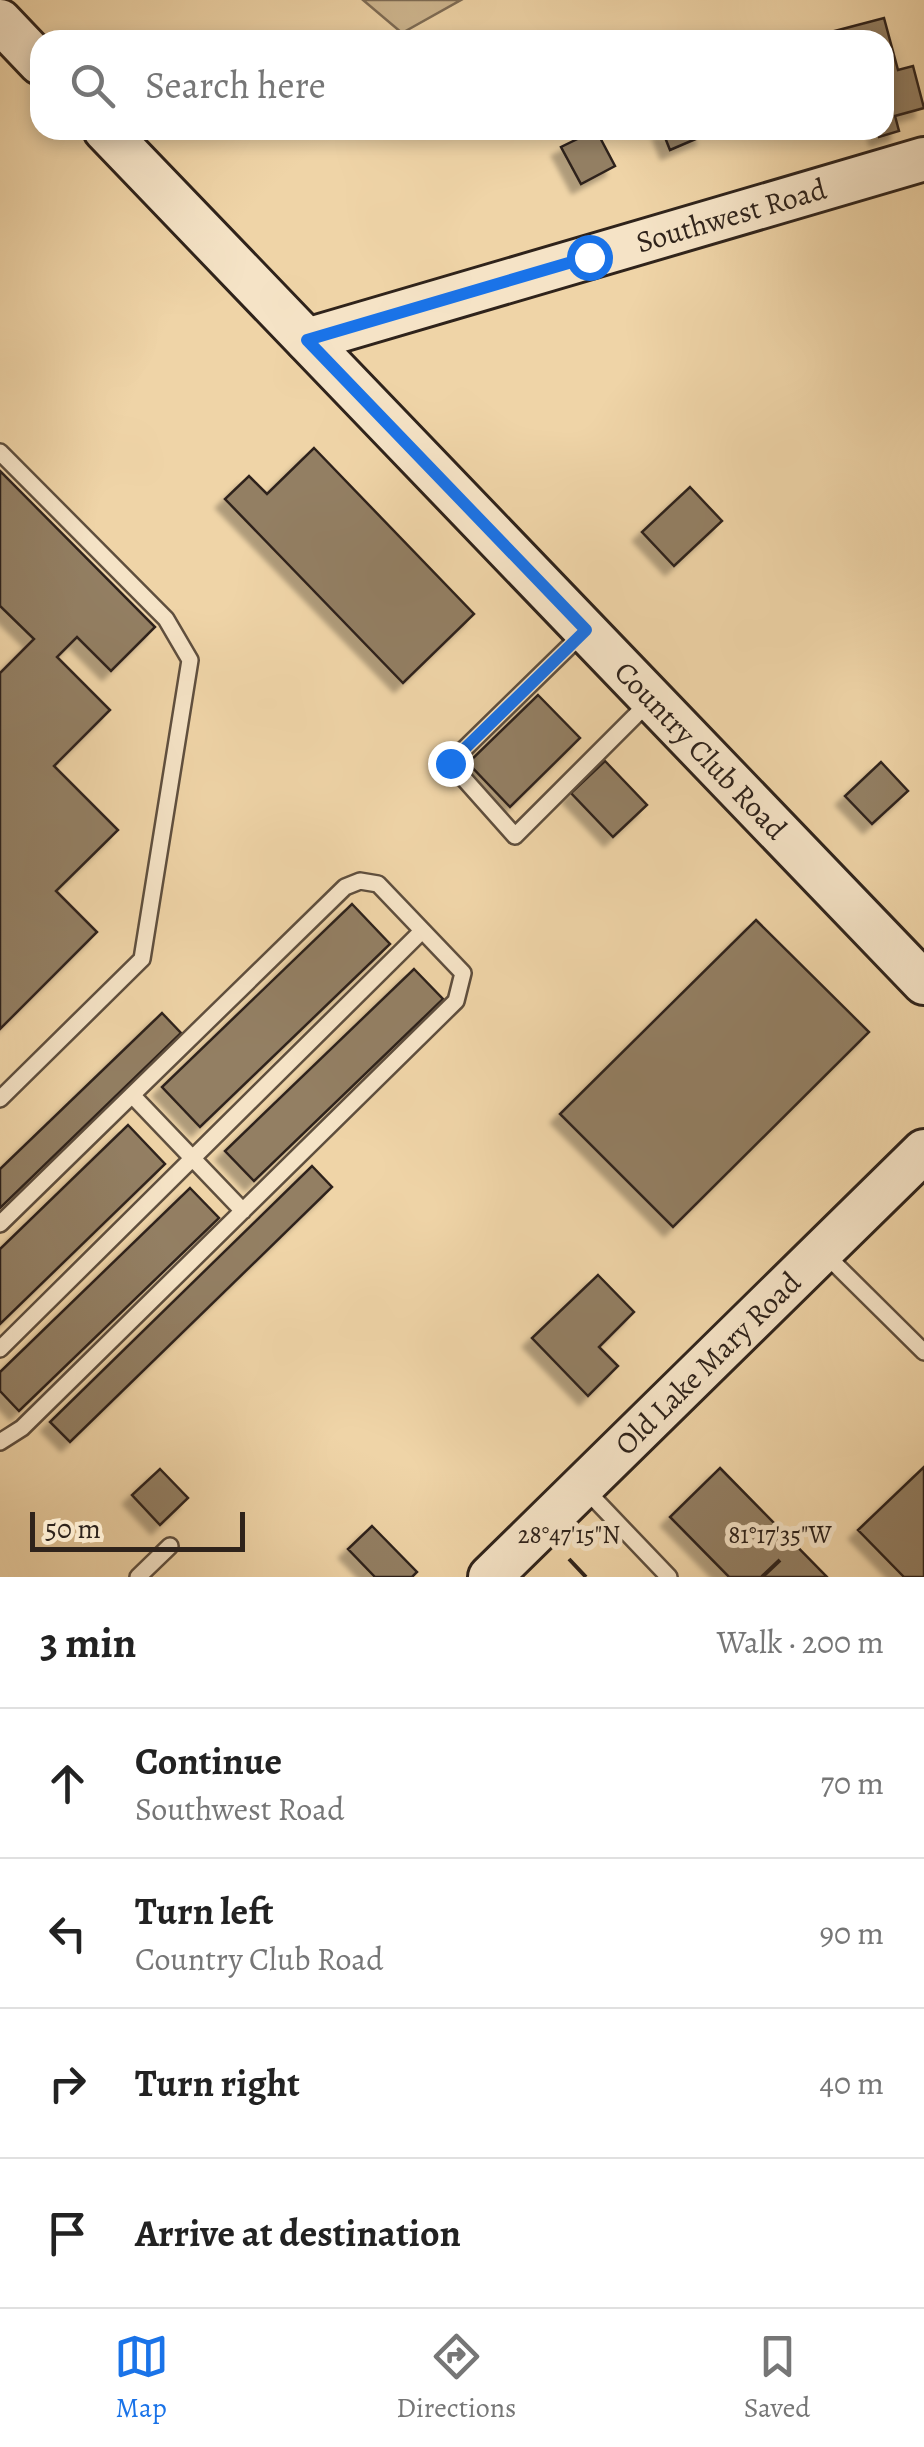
<!DOCTYPE html>
<meta charset="utf-8">
<style>
body{margin:0;font-family:Alegreya,serif;background:#f2f2f2;color:#222}
.scale{position:absolute;left:30px;bottom:25px;width:215px;box-sizing:border-box;padding-left:10px;border:5px solid #2f231b;border-top:0;font-size:28px;line-height:35px;white-space:nowrap;color:#2f231b;-webkit-text-stroke:8px #f5e3c6;paint-order:stroke}
.stop{position:absolute;width:30px;height:30px;margin:-22px;border:8px solid #1a73e8;border-radius:50%;background:#fff}
.stop.end{background:#1a73e8;border-color:#fff;box-shadow:0 2px 10px #0008}
.list{margin:0;padding:0;list-style:none}
h2{display:flex;justify-content:space-between;align-items:center;height:130px;margin:0;padding:0 40px;font-size:42px}
h2 small{font-size:32px;font-weight:400;color:#767676}
.list li{display:grid;grid-template-columns:65px 1fr auto;gap:30px;align-items:center;box-sizing:border-box;height:150px;padding:0 40px;border-top:2px solid #e0e0e0}
.list b{display:block;font-size:38px;white-space:nowrap}
.list p{margin:0;font-size:32px;white-space:nowrap;color:#767676}
.list em{font-size:32px;font-style:normal;color:#767676}
.icon{flex:none;width:55px;height:55px;fill:none;stroke:currentColor;stroke-width:2;stroke-linecap:round;stroke-linejoin:round}
.map{position:relative;flex:none;width:924px;height:1577px;overflow:hidden}
.search{position:absolute;background:#fff;box-shadow:0 5px 15px #0003;left:30px;right:30px;top:30px;height:110px;display:flex;align-items:center;gap:25px;box-sizing:border-box;padding:0 35px;border-radius:30px;color:#767676;font-size:38px}
.sheet{height:730px;background:#fff}
nav{display:flex;justify-content:space-around;align-items:center;box-sizing:border-box;height:140px;border-top:2px solid #e0e0e0;background:#fff;font-size:28px;color:#767676}
nav a{display:grid;justify-items:center;gap:5px}
nav .on{color:#1a73e8}
.map>svg:first-child{display:block}
</style>
<div class="map">
<svg width="924" height="1577" viewBox="0 0 924 1577">
<defs>
<filter id="shadow"><feDropShadow dx="-9" dy="9" stdDeviation="2.5" flood-color="#0004"/></filter>
</defs>
<rect width="100%" height="100%" fill="#efd4a7"/>
<filter id="stains"><feTurbulence type="fractalNoise" baseFrequency=".002" numOctaves="4"/><feColorMatrix values="0 0 0 0 .2 0 0 0 0 .09 0 0 0 0 .02 0 0 0 .5 -.17"/></filter>
<radialGradient id="worn" r=".72"><stop offset=".6" stop-color="#630" stop-opacity="0"/><stop offset="1" stop-color="#630" stop-opacity=".3"/></radialGradient>
<!-- green -->
<path fill="#ceb68f" stroke="#7e6c55" stroke-width="2.5" d="M363,0H461L402,33Z"/>
<!-- building -->
<path fill="#937f64" stroke="#2f231b" stroke-width="2.5" filter="url(#shadow)" d="M884,18L898,70L913,66L924,108L895,116L899,131L879,137L877,130H884V40H833L831,32Z
M596,130L615,166L581,184L561,147Z
M662,130H703L705,135L670,150Z
M314,448L474,614L403,683L225,499L249,476L267,494Z
M0,471L155,627L111,671L77,637L57,657L110,710L54,766L118,830L56,891L97,932L0,1029V673L34,639L0,606Z
M690,487L722,521L674,566L642,532Z
M538,695L580,738L510,807L468,763Z
M605,761L647,805L613,837L571,793Z
M881,762L908,791L872,824L845,796Z
M352,904L390,944L200,1127L162,1087Z
M756,920L869,1032L673,1227L560,1114Z
M414,969L443,999L254,1181L225,1151Z
M162,1013L181,1033L0,1208V1169Z
M128,1125L165,1164L0,1324V1249Z
M312,1166L332,1187L70,1442L50,1422Z
M190,1188L219,1218L19,1411L0,1391V1372Z
M598,1275L634,1312L599,1347L618,1366L588,1396L532,1338Z
M924,1467V1577H904L858,1530Z
M720,1468L827,1577H729L670,1517Z
M160,1469L188,1498L160,1525L132,1495Z
M372,1526L417,1572L412,1577H375L348,1549Z"/>
<g fill="none" stroke-linecap="round" stroke-linejoin="round">
<defs>
<path id="lane" d="M0,452L166,619L190,660L142,959L0,1099
M583,633L450,763L515,836L651,700
M132,1095L243,1211
M0,1224L345,887L360,881L378,884L463,973L456,1001L22,1428L0,1442
M825,1254L924,1352
M0,1349L422,931
M584,1488L669,1577
M138,1577L170,1546"/>
<g id="secondary">
<path d="M0,21L40,63"/>
<path id="s1" d="M105,130L924,983"/>
<path id="s2" d="M307,340L924,159"/>
<path id="s3" d="M490,1577L924,1151"/>
</g>
</defs>
<!-- lane casing -->
<use href="#lane" stroke="#5f4f3e" stroke-width="20"/>
<!-- secondary casing -->
<use href="#secondary" stroke="#2f231b" stroke-width="48"/>
<!-- lane -->
<use href="#lane" stroke="#f5e3c6" stroke-width="15"/>
<!-- secondary -->
<use href="#secondary" stroke="#f5e3c6" stroke-width="42"/>
</g>
<g fill="none" stroke-linecap="round" stroke-linejoin="round">
<!-- route -->
<path stroke="#1a73e8" stroke-width="12" d="M450,763L586,630L307,340L589,257"/>
</g>
<!-- ticks -->
<path fill="none" stroke="#2f231b" stroke-width="4" d="M569,1559L586,1577M762,1577L780,1560"/>
<g text-anchor="middle" stroke-width="10" stroke-linejoin="round" paint-order="stroke">
<!-- street labels -->
<g font-size="30" fill="#2f231b" stroke="#f5e3c6">
<text dy="10" stroke="none"><textPath href="#s2" startOffset="442">Southwest Road</textPath></text>
<text dy="10" stroke="none"><textPath href="#s1" startOffset="860">Country Club Road</textPath></text>
<text dy="10" stroke="none"><textPath href="#s3" startOffset="305">Old Lake Mary Road</textPath></text>
</g>
</g>
<g font-size="25" text-anchor="middle" fill="#2f231b" stroke="#f5e3c6" stroke-width="10" stroke-linejoin="round" paint-order="stroke">
<text x="569" y="1543">28°47'15"N</text>
<text x="780" y="1543">81°17'35"W</text>
</g>
<rect width="100%" height="100%" filter="url(#stains)"/>
<rect width="100%" height="100%" fill="url(#worn)"/>
</svg>
<div class="scale">50 m</div>
<div class="stop" style="left:589px;top:257px"></div>
<div class="stop end" style="left:450px;top:763px"></div>
<div class="search"><svg class="icon" aria-label="search" viewBox="0 0 24 24"><circle cx="10" cy="10" r="6"/><path d="M15 15l6 6"/></svg>Search here</div>
</div>
<section class="sheet">
<h2>3 min<small>Walk · 200 m</small></h2>
<ul class="list">
<li><svg class="icon" aria-label="ahead" viewBox="0 0 24 24"><path d="M12 20V5M6 11l6-6 6 6"/></svg><div><b>Continue</b><p>Southwest Road</p></div><em>70 m</em></li>
<li><svg class="icon" aria-label="left" viewBox="0 0 24 24"><path d="M17 20v-9H6M10 6l-5 5 5 5"/></svg><div><b>Turn left</b><p>Country Club Road</p></div><em>90 m</em></li>
<li><svg class="icon" aria-label="right" viewBox="0 0 24 24"><path d="M7 20v-9h11M14 6l5 5-5 5"/></svg><div><b>Turn right</b></div><em>40 m</em></li>
<li><svg class="icon" aria-label="arrive" viewBox="0 0 24 24"><path d="M6 21V4h12l-3 4 3 4H6"/></svg><div><b>Arrive at destination</b></div></li>
</ul>
</section>
<nav>
<a class="on"><svg class="icon" aria-label="map" viewBox="0 0 24 24"><path d="M3 6l6-2 6 2 6-2v14l-6 2-6-2-6 2zM9 4v14M15 6v14"/></svg>Map</a>
<a><svg class="icon" aria-label="directions" viewBox="0 0 24 24"><path d="M12 3l9 9-9 9-9-9zM9 14v-3h6M13 9l2 2-2 2"/></svg>Directions</a>
<a><svg class="icon" aria-label="saved" viewBox="0 0 24 24"><path d="M7 4h10v16l-5-4-5 4z"/></svg>Saved</a>
</nav>
